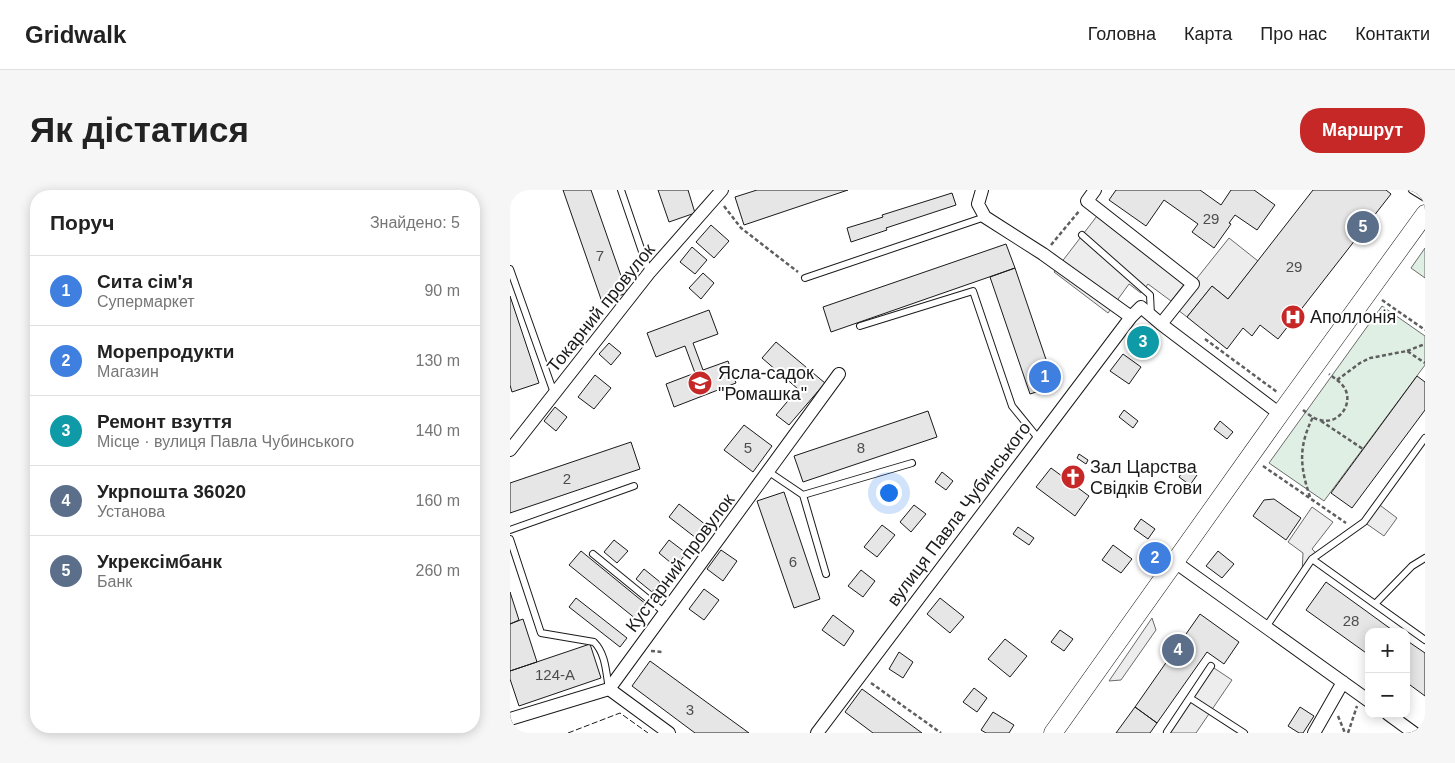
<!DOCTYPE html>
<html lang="uk">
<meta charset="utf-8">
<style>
body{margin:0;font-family:Arial,sans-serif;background:#f6f6f6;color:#222}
.controls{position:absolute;right:15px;bottom:15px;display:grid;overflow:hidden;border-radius:10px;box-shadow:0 2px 12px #0003}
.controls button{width:45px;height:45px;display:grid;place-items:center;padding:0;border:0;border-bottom:1px solid #e0e0e0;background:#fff;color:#222;font:25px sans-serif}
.you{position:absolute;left:378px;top:302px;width:18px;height:18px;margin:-12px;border:4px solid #fff;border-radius:50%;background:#1a73e8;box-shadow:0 0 0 8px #1a73e833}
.badge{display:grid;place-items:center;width:32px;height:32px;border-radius:50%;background:#c62828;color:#fff;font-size:16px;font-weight:700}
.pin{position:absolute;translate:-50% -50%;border:2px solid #fff;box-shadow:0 1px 5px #0006}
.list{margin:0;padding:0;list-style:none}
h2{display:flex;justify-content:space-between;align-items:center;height:65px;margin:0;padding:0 20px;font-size:21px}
h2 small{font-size:16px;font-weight:400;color:#767676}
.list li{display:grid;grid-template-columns:32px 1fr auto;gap:15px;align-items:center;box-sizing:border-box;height:70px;padding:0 20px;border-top:1px solid #e0e0e0}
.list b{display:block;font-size:19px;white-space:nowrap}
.list p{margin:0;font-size:16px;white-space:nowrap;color:#767676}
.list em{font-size:16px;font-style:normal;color:#767676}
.map{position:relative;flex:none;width:915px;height:543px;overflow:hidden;border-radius:20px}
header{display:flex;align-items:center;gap:30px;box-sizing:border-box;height:70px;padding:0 25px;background:#fff;border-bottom:1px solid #e0e0e0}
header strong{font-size:24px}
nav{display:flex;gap:28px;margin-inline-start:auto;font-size:18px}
.intro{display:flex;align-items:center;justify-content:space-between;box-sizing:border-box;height:120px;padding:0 30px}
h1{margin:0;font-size:35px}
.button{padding:12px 22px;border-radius:20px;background:#c62828;color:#fff;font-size:18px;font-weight:700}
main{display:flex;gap:30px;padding:0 30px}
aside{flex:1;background:#fff;border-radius:20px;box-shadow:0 2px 12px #0003}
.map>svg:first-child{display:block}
</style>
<header>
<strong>Gridwalk</strong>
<nav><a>Головна</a><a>Карта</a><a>Про нас</a><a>Контакти</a></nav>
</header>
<div class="intro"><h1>Як дістатися</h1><a class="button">Маршрут</a></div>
<main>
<aside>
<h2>Поруч<small>Знайдено: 5</small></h2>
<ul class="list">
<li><span class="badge" style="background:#3f7fe0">1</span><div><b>Сита сім'я</b><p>Супермаркет</p></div><em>90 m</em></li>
<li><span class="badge" style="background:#3f7fe0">2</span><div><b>Морепродукти</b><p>Магазин</p></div><em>130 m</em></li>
<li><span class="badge" style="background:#0f9aa8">3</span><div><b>Ремонт взуття</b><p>Місце · вулиця Павла Чубинського</p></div><em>140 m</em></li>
<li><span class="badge" style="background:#5c6f8a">4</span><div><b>Укрпошта 36020</b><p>Установа</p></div><em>160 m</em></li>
<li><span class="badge" style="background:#5c6f8a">5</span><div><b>Укрексімбанк</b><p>Банк</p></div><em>260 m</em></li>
</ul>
</aside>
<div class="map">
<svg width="915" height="543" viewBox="0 0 915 543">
<rect width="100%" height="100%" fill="#fff"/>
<!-- green -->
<path fill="#e0efe3" stroke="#6a6a6a" d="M915,58V88L901,78Z
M872,116L915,146V175L814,311L759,273Z"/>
<!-- parking -->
<path fill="#ededed" stroke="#6a6a6a" d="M587,26L675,93L661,111L638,94L631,103L619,94L598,123L544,82Z
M719,48L748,71L718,109L702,96L677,127L664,117Z
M867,313L887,328L874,346L854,332Z
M802,317L823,332L802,359L808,365L792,384L793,363L778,352Z
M642,428L646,440L611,490L599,491Z
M701,476L722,490L686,543H659Z"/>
<!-- building -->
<path fill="#e6e6e6" stroke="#1a1a1a" d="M53,0H81L117,103L92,112Z
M148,0H178L185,23L159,32Z
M247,0H338L234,35L225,7Z
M606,0H690L711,15L721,0H744L765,15L747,40L725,25L719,33L721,34L704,58L682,42L688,34L654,10L636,36L599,10Z
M803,0H876L881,4L768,149L750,135L742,146L733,138L717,159L677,127L702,96L718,109Z
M442,3L446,15L376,38L377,40L341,52L337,38L373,27L372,25Z
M201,35L219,51L204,68L186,52Z
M496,54L505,78L321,142L313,117Z
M182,57L197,70L185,84L170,72Z
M505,78L545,196L520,204L480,87Z
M193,83L204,93L191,109L179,98Z
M0,106L29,193L2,202L0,195Z
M199,120L208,144L183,153L193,180L218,171L226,193L164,217L156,194L185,183L175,156L146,167L137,143Z
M632,148L637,151L634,156L629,152Z
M266,152L315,193L279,235L266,225L288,199L252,168Z
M99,153L111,163L101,175L89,164Z
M613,164L631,177L619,194L600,181Z
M85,185L101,198L84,219L68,207Z
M907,186L915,192V220L842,318L821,303Z
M45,217L57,227L46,241L34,231Z
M614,220L628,231L623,238L609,227Z
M418,221L427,247L293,292L284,266Z
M710,231L723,242L717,249L704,239Z
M234,235L262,256L243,282L214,260Z
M121,252L130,279L0,323V293Z
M569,264L578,270L576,274L567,268Z
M676,277L687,285L680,295L669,287Z
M541,278L579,306L565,326L526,297Z
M559,278L574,288L568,296L553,286Z
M432,282L443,291L436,300L425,292Z
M274,302L310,409L284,418L247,311Z
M764,309L791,328L776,350L743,326L754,310Z
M169,314L196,335L186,348L159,327Z
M404,315L416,324L401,342L390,332Z
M631,329L645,339L638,349L624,339Z
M372,335L385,345L367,367L354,357Z
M508,337L524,348L519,355L503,344Z
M104,350L118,361L107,373L94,362Z
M159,350L176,363L166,377L149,363Z
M603,355L622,369L611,383L592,370Z
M211,360L227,371L213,391L197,379Z
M71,361L137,415L126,429L59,375Z
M708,361L724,374L712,388L696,376Z
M645,364L649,368L645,372L641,369Z
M134,379L150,392L142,402L126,389Z
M351,380L365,391L353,407L338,396Z
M816,392L852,418L885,442H859V465L796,420Z
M194,399L209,410L194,430L179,419Z
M0,402L9,430L0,434Z
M66,408L117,448L110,457L59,417Z
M430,408L454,427L440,443L417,424Z
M690,424L729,452L714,474L697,462L647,533L625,517Z
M323,425L344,441L334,456L312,440Z
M13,429L27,472L0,481V434Z
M550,440L563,449L554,461L541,452Z
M495,449L517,466L500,487L478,469Z
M896,450L915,463V506L896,492Z
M80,454L91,488L9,516L0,489V481Z
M389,462L403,472L393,488L379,479Z
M140,471L239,543H185L122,496Z
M464,498L477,508L467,522L453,512Z
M352,499L412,543H363L335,522Z
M625,517L647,533L640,543H606Z
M790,517L804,526L793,543H789L778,536Z
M483,522L504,535L499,543H476L471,540Z"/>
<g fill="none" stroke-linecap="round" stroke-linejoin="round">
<defs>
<path id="service" d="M111,0L139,82
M902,0L915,8
M572,45L640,105L641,125
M0,79L44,203
M295,88L475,27
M350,136L463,101L502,216L528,248
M259,282L293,305
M0,340L124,296
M0,349L31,443L84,452C96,464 96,483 99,499
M83,364L154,422
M802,369L915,450
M316,384L293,305L402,273
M865,414L902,376L915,368
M756,437L802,369L854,332L915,248
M680,508L734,543
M657,542L701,476"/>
<path id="minor" d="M472,0L468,14L475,27L533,64L621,127L631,117L651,134L770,224
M585,0L577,11L683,94L651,134
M0,260L139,83L212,0
M665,372L859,511
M99,499L159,543
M878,524L904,543
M0,529L99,499L329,184
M307,543L621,127
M804,543L833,492"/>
<path id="secondary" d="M543,543L770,224L915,24"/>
</defs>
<!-- service casing -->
<use href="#service" stroke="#1a1a1a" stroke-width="8"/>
<!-- minor casing -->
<use href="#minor" stroke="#1a1a1a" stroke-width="14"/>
<!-- secondary casing -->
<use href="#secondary" stroke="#1a1a1a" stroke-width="19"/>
<!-- path -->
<path stroke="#5f5f5f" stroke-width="2.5" stroke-dasharray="4 2.5" stroke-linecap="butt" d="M214,16L231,38L288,82
M541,55L570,20
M872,110L915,140
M695,149L767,202
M897,161L915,154
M827,190L850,173L860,168L897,161L915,173
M793,220C798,224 804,229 810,230C827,235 842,217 836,201C833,193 825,189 819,184
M811,231L853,259
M753,276L836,333
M800,307C790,277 788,257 803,227
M141,461L152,462
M361,493L431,543
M828,526L835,543
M838,543L847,516"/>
<!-- service -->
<use href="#service" stroke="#fff" stroke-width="6"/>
<!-- minor -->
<use href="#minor" stroke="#fff" stroke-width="12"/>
<!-- secondary -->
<use href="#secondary" stroke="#fff" stroke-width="18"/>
<!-- fence -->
<path stroke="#1a1a1a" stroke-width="1" stroke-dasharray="6 2.5" stroke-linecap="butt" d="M58,543L110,523L138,543"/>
</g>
<!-- icons -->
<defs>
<symbol id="hospital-disc" viewBox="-11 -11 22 22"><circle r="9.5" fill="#c62828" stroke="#fff"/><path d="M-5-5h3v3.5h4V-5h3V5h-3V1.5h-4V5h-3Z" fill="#fff"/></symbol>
<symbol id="school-disc" viewBox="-11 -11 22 22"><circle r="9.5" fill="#c62828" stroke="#fff"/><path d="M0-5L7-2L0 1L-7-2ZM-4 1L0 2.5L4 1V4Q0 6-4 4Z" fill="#fff"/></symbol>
<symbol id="church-disc" viewBox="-11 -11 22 22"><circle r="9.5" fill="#c62828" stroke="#fff"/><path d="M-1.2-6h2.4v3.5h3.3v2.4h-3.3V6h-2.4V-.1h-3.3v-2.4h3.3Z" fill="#fff"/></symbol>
</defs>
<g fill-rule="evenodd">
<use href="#hospital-disc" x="769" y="113" width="28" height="28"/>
<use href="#school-disc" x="176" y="179" width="28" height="28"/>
<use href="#church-disc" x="549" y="273" width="28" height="28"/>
</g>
<g text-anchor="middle" stroke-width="4" stroke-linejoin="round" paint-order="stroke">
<!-- number labels -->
<g font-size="15" fill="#4d4d4d">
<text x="701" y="34">29</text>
<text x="90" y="71">7</text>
<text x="784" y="82">29</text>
<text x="238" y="263">5</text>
<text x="351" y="263">8</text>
<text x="57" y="294">2</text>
<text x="283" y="377">6</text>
<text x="841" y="436">28</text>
<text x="45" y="490">124-А</text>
<text x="180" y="525">3</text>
</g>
<!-- street labels -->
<g font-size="18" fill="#1a1a1a" stroke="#fff">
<text transform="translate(91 118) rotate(-51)" y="6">Токарний провулок</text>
<text transform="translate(449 324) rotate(-53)" y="6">вулиця Павла Чубинського</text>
<text transform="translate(170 373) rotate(-53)" y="6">Кустарний провулок</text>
</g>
<!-- poi labels -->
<g font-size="18" fill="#1a1a1a" stroke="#fff" text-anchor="start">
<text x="800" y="133">Аполлонія</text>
<text x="208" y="189">Ясла-садок<tspan x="208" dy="21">"Ромашка"</tspan></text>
<text x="580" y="283">Зал Царства<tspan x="580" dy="21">Cвідків Єгови</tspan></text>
</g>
</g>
</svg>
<div class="controls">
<button>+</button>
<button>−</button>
</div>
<div class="you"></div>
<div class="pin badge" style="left:535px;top:187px;background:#3f7fe0">1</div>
<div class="pin badge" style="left:645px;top:368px;background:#3f7fe0">2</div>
<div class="pin badge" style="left:633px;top:152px;background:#0f9aa8">3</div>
<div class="pin badge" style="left:668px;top:460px;background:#5c6f8a">4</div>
<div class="pin badge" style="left:853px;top:37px;background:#5c6f8a">5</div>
</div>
</main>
